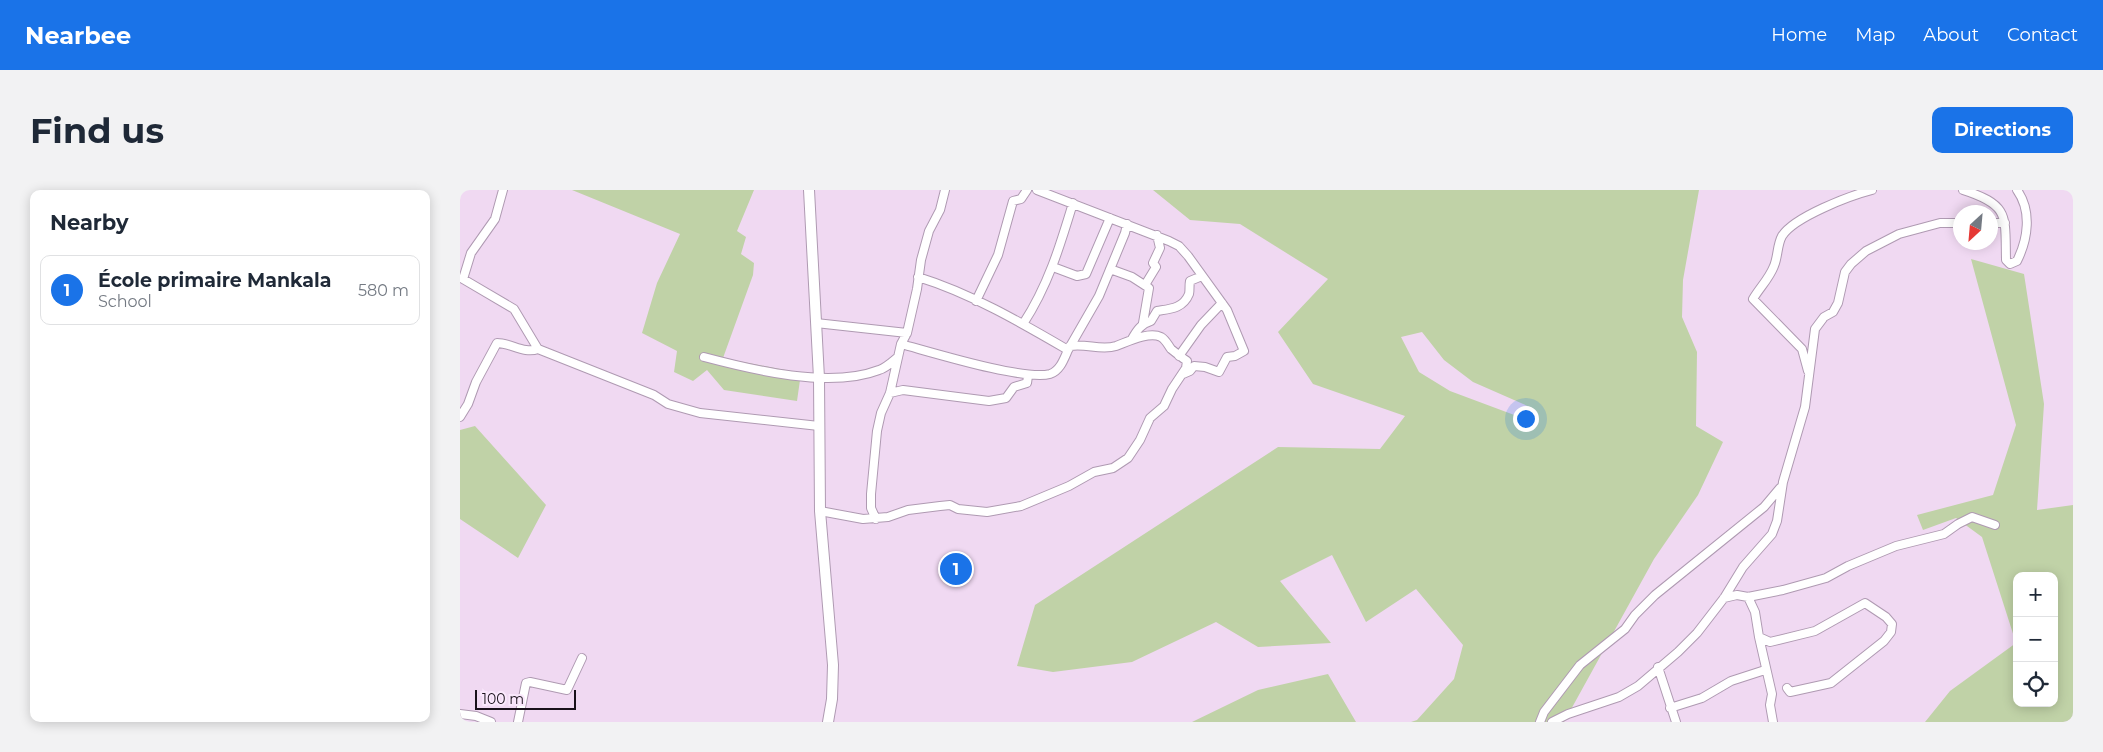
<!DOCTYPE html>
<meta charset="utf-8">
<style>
body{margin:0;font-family:Montserrat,sans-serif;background:#f2f2f3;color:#1f2937}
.controls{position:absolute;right:15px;bottom:15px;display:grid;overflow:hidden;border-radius:10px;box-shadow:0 2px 12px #0003}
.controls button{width:45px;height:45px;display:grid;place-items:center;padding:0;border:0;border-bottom:1px solid #e0e1e3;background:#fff;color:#1f2937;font:25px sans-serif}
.compass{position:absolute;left:1493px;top:15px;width:45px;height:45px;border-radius:50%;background:#fff;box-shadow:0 2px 12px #0003;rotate:206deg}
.scale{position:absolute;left:15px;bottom:12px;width:101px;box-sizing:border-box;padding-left:5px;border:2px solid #19111a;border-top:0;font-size:14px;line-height:18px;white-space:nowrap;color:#19111a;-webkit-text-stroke:4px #fae8fc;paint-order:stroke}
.you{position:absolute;left:1065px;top:228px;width:18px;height:18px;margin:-12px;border:4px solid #fff;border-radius:50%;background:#1a73e8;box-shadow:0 0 0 8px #1a73e833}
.badge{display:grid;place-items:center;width:32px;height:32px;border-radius:50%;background:#1a73e8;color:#fff;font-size:16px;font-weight:700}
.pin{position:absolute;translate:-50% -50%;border:2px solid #fff;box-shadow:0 1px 5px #0006}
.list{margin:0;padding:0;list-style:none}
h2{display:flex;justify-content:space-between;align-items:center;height:65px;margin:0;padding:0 20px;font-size:21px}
h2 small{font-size:16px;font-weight:400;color:#747a83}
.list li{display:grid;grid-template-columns:32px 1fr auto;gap:15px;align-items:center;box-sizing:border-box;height:70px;margin:0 10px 10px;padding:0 10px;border:1px solid #e0e1e3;border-radius:10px}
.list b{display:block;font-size:19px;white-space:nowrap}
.list p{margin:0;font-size:16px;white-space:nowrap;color:#747a83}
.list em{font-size:16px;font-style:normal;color:#747a83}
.icon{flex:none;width:28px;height:28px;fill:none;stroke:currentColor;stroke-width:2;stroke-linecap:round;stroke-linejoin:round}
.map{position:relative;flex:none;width:1613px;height:532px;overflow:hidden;border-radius:10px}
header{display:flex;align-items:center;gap:30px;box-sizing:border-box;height:70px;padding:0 25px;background:#1a73e8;color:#fff}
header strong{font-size:24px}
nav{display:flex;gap:28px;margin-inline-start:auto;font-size:18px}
.intro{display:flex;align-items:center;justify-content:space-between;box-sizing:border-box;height:120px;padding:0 30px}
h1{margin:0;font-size:35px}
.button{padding:12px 22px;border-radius:10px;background:#1a73e8;color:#fff;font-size:18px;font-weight:700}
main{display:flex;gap:30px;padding:0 30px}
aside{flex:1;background:#fff;border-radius:10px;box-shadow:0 2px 12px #0003}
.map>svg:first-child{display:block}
</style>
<header>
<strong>Nearbee</strong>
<nav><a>Home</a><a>Map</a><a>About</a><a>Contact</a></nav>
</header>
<div class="intro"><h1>Find us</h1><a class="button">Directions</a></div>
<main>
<aside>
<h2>Nearby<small></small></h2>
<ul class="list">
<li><span class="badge">1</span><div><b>École primaire Mankala</b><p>School</p></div><em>580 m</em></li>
</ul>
</aside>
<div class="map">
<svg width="1613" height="532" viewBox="0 0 1613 532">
<rect width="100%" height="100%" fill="#f0d9f2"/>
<!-- green -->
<path fill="#c0d2a7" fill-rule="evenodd" d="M112,0H294L277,41L286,47L281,64L294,73L293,85L263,168L341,183L337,211L264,200L247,180L233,191L214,182L217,161L182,143L197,93L220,44Z
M693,0H1239L1223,90L1222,127L1237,162L1236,236L1263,252L1238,305L1194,369L1104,532H951L957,530L994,489L1003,455L956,399L906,432L872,365L820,391L871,453L798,457L756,432L672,472L593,482L557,476L575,415L818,257L920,259L945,226L853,194L818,142L868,89L780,34L730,30ZM962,142L984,170L1013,192L1072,218L1065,229L990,201L959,182L941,147Z
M1511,69L1564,84L1584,214L1577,320L1613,315V532H1465L1490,501L1556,453L1522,347L1496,328L1463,340L1457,325L1533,305L1556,235ZM1557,386H1594V513H1557Z
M15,236L86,315L58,368L0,329V240Z
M868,484L896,532H732L798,500Z"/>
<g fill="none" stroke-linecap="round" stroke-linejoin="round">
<defs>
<path id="minor" d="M43,0L35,29L11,63L3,89L54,119L78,159L194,205L208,214L240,223L359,236
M577,0L709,51L719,56L728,66L767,120L784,161L775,166L767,167L759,182L745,177L734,176L730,181L723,184
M1503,0C1550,15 1545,26 1546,70L1550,74L1557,71C1568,49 1572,21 1557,0
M1530,33H1545
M593,77L617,86L626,84L650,28
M650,79L672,87L689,98L683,133
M458,87C510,103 560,132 608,160L639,106L665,43L667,34
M685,95L696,77L693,73L700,58L697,45
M516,111L538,65L553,11L561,9L567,0
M356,133L447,143
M563,134C588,96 600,56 613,13
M672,149C677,140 681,134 691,131L697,121C709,119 723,119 729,104C730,100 729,96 730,91L742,86
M441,154C471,162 564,191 590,184C600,181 604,169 608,160
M719,166L741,135L762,113
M244,167C293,180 370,199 419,180C426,178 432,172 438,167
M1348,181L1342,159L1293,109C1300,97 1309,89 1314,76C1318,67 1317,55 1322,46C1334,27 1389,6 1412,0
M430,203L443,200L529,211L546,208L554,197L567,193L568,186
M0,227L8,214L16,192L37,153C51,153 64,164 78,159
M360,321L403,329L428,327L448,320L480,316L490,315L498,319L527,322L561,316L609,296L634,282L653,278L668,268L680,250L690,228L704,216L712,199L726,178L727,171C721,167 716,163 711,159C708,155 706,150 701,147C689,141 667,152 656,156C641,161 626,153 610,156
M416,329L411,318V304L417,241L421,223L430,203L441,154L447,143L457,99L461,70L469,41L480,20L485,0
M1288,407L1295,422L1299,447L1310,452L1355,441L1405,413L1426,427L1432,434L1431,442L1424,451L1371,493L1330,502L1327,498
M1264,408L1277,405L1288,407L1323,400L1366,388L1388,376L1436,356L1484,344L1498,334L1512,327L1535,335
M1299,447L1312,504L1310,515L1313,532
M1198,477L1216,532
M1210,518L1242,508L1271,491L1305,480
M0,524L16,526L31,532
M58,532L66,493L70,492L107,500L122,468
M1080,532L1084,522L1120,475L1165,439L1175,425L1195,405L1304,317L1320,298
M1092,532L1108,524L1159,507L1178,496L1218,462L1237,443L1264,408L1283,377L1312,344L1317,331L1323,292L1345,217L1355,139L1364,127L1373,122L1378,113L1385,82L1391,74L1406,61L1439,44L1480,33H1500"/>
<path id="tertiary" d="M349,0L359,188L360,321L373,475L372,509L368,532"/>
</defs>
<!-- minor casing -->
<use href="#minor" stroke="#af9ab2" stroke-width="10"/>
<!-- tertiary casing -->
<use href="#tertiary" stroke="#af9ab2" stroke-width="12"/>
<!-- minor -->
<use href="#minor" stroke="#fff" stroke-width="8"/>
<!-- tertiary -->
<use href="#tertiary" stroke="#fff" stroke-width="10"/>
</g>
</svg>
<div class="controls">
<button>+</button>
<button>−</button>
<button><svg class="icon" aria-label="locate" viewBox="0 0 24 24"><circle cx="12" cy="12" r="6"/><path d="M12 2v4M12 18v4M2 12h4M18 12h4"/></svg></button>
</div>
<svg class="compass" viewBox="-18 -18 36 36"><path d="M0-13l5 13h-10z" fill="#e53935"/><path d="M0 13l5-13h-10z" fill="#747a83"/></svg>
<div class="scale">100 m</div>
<div class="you"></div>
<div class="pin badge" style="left:496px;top:379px">1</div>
</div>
</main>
